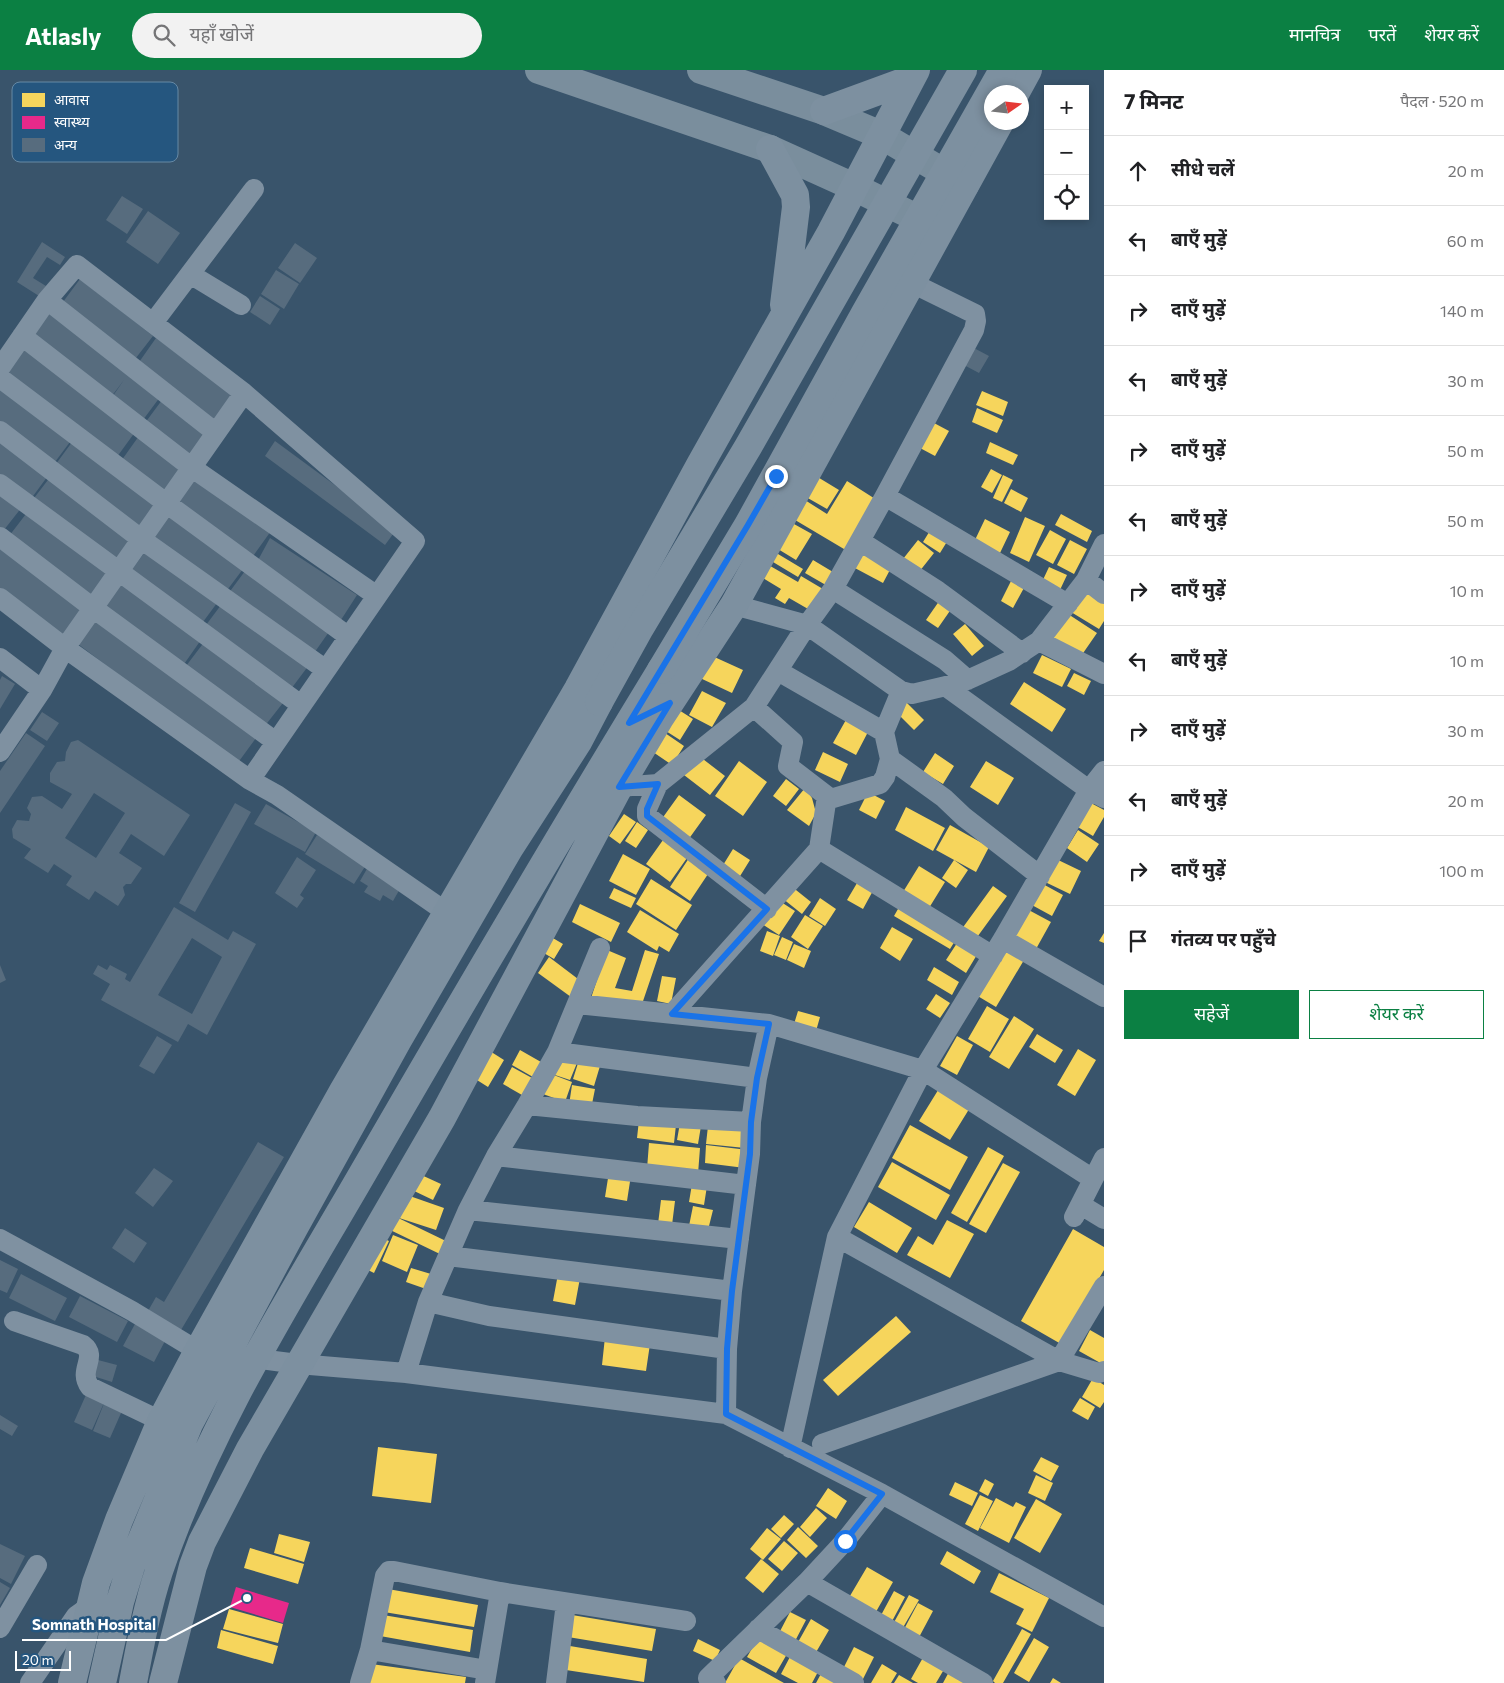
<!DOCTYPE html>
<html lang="hi">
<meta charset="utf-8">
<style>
body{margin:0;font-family:Commissioner,"Noto Sans Devanagari",sans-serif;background:#f2f2f2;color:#202124}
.controls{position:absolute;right:15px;top:15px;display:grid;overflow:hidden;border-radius:0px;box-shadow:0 2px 8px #0003}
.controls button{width:45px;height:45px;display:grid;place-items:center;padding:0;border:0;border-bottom:1px solid #e0e0e0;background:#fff;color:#202124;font:25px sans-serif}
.compass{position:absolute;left:984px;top:15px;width:45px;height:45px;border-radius:50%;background:#fff;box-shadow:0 2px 8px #0003;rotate:76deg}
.scale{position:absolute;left:15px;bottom:12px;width:56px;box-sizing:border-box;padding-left:5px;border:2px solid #fff;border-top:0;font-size:14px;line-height:18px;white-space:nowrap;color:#fff;-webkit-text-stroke:4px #25567f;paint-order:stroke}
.stop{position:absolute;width:15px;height:15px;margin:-11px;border:4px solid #1a73e8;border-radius:50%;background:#fff}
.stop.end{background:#1a73e8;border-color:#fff;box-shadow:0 1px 5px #0008}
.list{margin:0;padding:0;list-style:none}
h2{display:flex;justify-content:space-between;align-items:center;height:65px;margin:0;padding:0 20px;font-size:21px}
h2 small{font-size:16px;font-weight:400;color:#757577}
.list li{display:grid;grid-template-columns:32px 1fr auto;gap:15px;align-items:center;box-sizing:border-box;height:70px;padding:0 20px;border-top:1px solid #e0e0e0}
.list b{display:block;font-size:19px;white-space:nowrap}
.list em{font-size:16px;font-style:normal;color:#757577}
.actions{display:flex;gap:10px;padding:15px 20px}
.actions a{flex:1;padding:11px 0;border:1px solid #0b8043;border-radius:0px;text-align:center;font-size:18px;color:#0b8043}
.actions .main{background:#0b8043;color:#fff}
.icon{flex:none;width:28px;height:28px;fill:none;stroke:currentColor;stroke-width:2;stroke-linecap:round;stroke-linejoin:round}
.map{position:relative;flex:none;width:1104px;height:1613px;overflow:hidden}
header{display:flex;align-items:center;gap:30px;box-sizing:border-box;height:70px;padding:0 25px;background:#0b8043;color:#fff}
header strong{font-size:24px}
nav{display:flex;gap:28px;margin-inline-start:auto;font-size:18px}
.search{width:350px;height:45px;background:#f2f2f2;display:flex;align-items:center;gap:12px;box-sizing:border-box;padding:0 18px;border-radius:28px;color:#757577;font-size:19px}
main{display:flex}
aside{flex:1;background:#fff}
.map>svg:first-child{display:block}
</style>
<header>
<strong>Atlasly</strong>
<div class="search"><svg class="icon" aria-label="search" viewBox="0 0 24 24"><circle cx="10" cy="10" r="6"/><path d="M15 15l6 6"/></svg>यहाँ खोजें</div>
<nav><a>मानचित्र</a><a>परतें</a><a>शेयर करें</a></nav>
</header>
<main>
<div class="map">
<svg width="1104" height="1613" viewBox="0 0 1104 1613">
<rect width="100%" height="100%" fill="#39546b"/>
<!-- homes -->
<path fill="#f6d55c" d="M982,321L1008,332L1003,346L976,335Z
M977,338L1003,350L997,363L972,352Z
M934,353L949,361L935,386L920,378Z
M990,372L1018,385L1013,395L986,383Z
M991,399L1002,405L992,423L981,417Z
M811,403L839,420L827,439L799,423Z
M1003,405L1013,410L1002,432L993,428Z
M847,411L880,432L849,482L785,444L797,425L827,444Z
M1011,419L1028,428L1021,442L1004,433Z
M1061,444L1092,461L1087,472L1055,455Z
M1025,447L1045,456L1029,492L1010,483Z
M785,449L812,464L796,490L773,476Z
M985,449L1010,462L1000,483L975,470Z
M931,459L948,470L940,483L923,472Z
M1050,460L1066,469L1053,494L1036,485Z
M918,470L934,483L919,502L903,489Z
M1070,470L1087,479L1074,504L1057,495Z
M768,478L803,499L798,507L763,486Z
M863,480L892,496L883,513L853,497Z
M760,490L798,512L801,506L828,522L815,543L789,528L785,534L775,528L781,519L753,502Z
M813,490L838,505L831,518L805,503Z
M1049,497L1067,505L1059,522L1041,514Z
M1012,509L1025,516L1013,538L1001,531Z
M1086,518L1104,530V551L1099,559L1071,542Z
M942,527L954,535L938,558L926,550Z
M1068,544L1097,563L1079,589L1051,569Z
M965,554L984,576L972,586L953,564Z
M710,585L743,600L732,623L700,608Z
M1042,585L1071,599L1062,617L1033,603Z
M1074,603L1091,611L1084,625L1067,616Z
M1024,612L1066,639L1052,662L1010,634Z
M702,621L726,633L712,657L689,645Z
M906,632L924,650L914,660L896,642Z
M671,635L693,649L680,670L658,656Z
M847,648L869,660L856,685L833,673Z
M665,663L684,676L672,695L653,682Z
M823,682L848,694L840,712L815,700Z
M935,683L954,696L943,714L923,702Z
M699,686L725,706L710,725L684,705Z
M739,691L767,712L743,746L715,726Z
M986,691L1014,708L998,735L970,717Z
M786,709L799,719L786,736L773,726Z
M805,718L812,728L816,743L809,756L787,740Z
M868,722L885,731L876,749L859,740Z
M679,725L706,745L688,770L661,750Z
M1089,732L1104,740V747L1093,766L1076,756Z
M906,737L945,758L933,781L895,760Z
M624,744L636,752L620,774L609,766Z
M637,752L648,760L636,778L625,771Z
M950,755L989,777L976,802L936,780Z
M1078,760L1099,774L1087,792L1067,778Z
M663,770L687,788L670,812L646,794Z
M733,779L750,790L737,811L720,800Z
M623,784L650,799L636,825L609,811Z
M689,788L710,801L690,831L670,817Z
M1054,788L1081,801L1070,824L1043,811Z
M954,790L968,800L956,818L942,808Z
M919,796L945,812L929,838L903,822Z
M860,808L875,817L863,839L847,830Z
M651,809L692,835L676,860L636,834Z
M1041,813L1063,825L1052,846L1030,834Z
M791,816L811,832L802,844L782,828Z
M993,816L1007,826L975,870L961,860Z
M614,818L636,828L631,838L609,828Z
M820,828L836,839L825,856L809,846Z
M778,830L795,841L779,865L762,854Z
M902,832L958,866L950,879L894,846Z
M580,834L620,853L611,872L572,852Z
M1025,838L1051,852L1036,879L1010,865Z
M640,840L679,864L669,882L659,876L657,881L627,862Z
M805,845L823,856L808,879L791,867Z
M892,857L913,869L900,891L880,878Z
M767,861L780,866L773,886L760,881Z
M1104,863V873L1099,871Z
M546,864L563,874L554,889L537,879Z
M782,867L793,872L786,890L774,885Z
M959,870L978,883L966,903L946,890Z
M794,874L811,881L804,898L787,890Z
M1004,878L1024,890L996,937L976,925Z
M607,880L626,888L615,918L632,921L645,880L659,884L641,937L590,931Z
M549,887L582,912L571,927L538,903Z
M934,897L959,912L952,925L927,910Z
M662,906L676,908L671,934L657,931Z
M936,924L950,933L940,948L926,939Z
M987,936L1009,949L990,982L968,969Z
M798,941L820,947L816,961L794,954Z
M1014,946L1034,959L1009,999L989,987Z
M1037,964L1063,980L1055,993L1029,977Z
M957,966L973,975L957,1005L940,996Z
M485,978L504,990L488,1017L469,1005Z
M1078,979L1096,990L1075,1026L1057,1015Z
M520,980L541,992L533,1007L512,995Z
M558,986L577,993L570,1010L552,1004Z
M579,990L600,996L594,1016L573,1009Z
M512,997L532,1008L522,1025L503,1014Z
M551,1004L572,1012L565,1032L543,1024Z
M572,1015L595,1019L591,1039L569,1035Z
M940,1017L971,1036L950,1070L919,1051Z
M639,1050L676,1055L674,1073L637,1068Z
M680,1053L701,1056L698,1074L677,1070Z
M910,1055L968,1087L950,1120L892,1088Z
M708,1056L747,1060L745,1078L706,1074Z
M649,1073L700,1078L698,1104L647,1099Z
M706,1075L748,1080L745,1098L705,1093Z
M988,1077L1004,1086L967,1152L951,1143Z
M892,1092L950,1125L936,1150L878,1117Z
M1003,1093L1020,1102L986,1163L969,1154Z
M609,1102L631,1105L627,1131L605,1127Z
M417,1103L441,1114L433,1130L410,1119Z
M692,1114L707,1116L704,1135L689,1132Z
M404,1124L444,1138L436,1160L396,1147Z
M661,1130L675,1131L672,1155L658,1154Z
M869,1132L912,1158L897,1183L854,1157Z
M693,1136L713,1140L708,1160L689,1156Z
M390,1144L448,1172L442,1185L384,1157Z
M947,1150L974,1164L950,1208L907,1185L918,1166L933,1175Z
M1073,1159L1104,1177V1200L1061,1274L1021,1251Z
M376,1165L389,1171L374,1203L362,1197Z
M393,1165L418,1175L407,1202L382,1191Z
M411,1198L431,1204L426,1219L406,1212Z
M558,1204L580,1208L575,1235L553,1231Z
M896,1246L911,1262L838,1326L823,1310Z
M1090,1260L1104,1268V1295L1079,1281Z
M605,1267L650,1274L646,1301L602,1295Z
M1093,1308L1104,1315V1332L1100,1338L1082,1327Z
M1080,1328L1095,1337L1088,1350L1072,1341Z
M378,1377L437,1384L431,1433L372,1426Z
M1041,1387L1059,1396L1051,1411L1033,1401Z
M1036,1405L1053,1413L1045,1431L1028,1423Z
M985,1409L994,1414L988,1426L979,1421Z
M955,1412L978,1423L972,1436L949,1425Z
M828,1418L847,1431L836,1449L816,1436Z
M980,1425L993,1431L978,1461L965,1454Z
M996,1428L1013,1437L1016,1432L1026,1437L1009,1473L980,1458Z
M1036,1429L1062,1444L1040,1483L1014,1468Z
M816,1438L827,1448L810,1467L800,1457Z
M784,1445L794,1454L781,1468L771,1459Z
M798,1457L818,1476L806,1488L787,1470Z
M767,1458L781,1469L763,1490L750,1479Z
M279,1464L310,1472L304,1492L274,1483Z
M784,1471L798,1483L782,1501L768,1489Z
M250,1478L304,1494L298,1514L244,1498Z
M947,1481L981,1501L974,1514L940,1494Z
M761,1489L779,1504L763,1523L745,1508Z
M867,1497L893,1512L873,1547L847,1531Z
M999,1503L1049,1528L1032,1562L1016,1554L1024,1539L990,1522Z
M388,1519L478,1535L474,1557L384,1542Z
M894,1521L905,1527L890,1555L879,1549Z
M909,1525L919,1530L901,1561L892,1556Z
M918,1533L933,1541L917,1571L902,1563Z
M229,1539L283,1554L278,1573L223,1559Z
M790,1542L806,1550L793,1575L777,1567Z
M383,1545L473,1560L470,1582L380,1566Z
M572,1545L656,1559L652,1581L568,1567Z
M811,1549L829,1560L815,1584L797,1574Z
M1022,1559L1031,1564L1003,1613H995L993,1611Z
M221,1560L278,1576L273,1594L217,1578Z
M758,1568L787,1584L776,1603L747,1587Z
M1034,1568L1049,1577L1029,1612L1014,1603Z
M698,1569L720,1580L715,1591L693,1581Z
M570,1576L647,1589L644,1612L566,1600Z
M854,1577L874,1587L861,1613L841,1603Z
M792,1583L820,1598L812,1613H798L781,1604Z
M925,1584L946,1596L936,1613H918L911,1609Z
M739,1588L784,1613H725Z
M371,1594L466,1607L465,1613H364Z
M882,1594L897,1603L891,1613H871Z
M951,1598L977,1613H943Z
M823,1600L839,1613H816Z
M899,1605L913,1613H894Z
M1053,1608L1061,1613H1050Z"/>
<!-- health -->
<path fill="#e7298a" d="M236,1517L289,1533L283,1553L230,1537Z"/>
<!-- building -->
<path fill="#576c7e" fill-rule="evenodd" d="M122,126L143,139L127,164L106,150Z
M148,141L180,163L158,194L126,172Z
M42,172L65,187L60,195L47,187L33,208L46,216L39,226L17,212Z
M295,173L317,188L300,213L278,198Z
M276,200L299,214L284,239L261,224Z
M80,209L153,266L132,293L60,236Z
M260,226L280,239L270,255L250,242Z
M49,235L163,323L140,354L110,330L124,310L108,331L25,264Z
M156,268L232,325L211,353L137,295Z
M26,273L138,358L114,391L1,306Z
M972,277L989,286L979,303L962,294Z
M0,312L73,368L52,396L0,357Z
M165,326L209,358L187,389L142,357Z
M141,363L185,394L163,425L119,394Z
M0,365L50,403L28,433L0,411Z
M75,368L160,433L138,462L53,398Z
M275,371L396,460L385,475L265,386Z
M193,403L271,461L251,489L172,431Z
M51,406L134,469L114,495L31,432Z
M0,420L22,437L0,465Z
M29,440L111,501L88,531L6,470Z
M168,444L246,495L225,523L151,467Z
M270,468L357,525L339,553L257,492Z
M149,476L220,529L200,556L129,504Z
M0,479L84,538L63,567L0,520Z
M245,501L331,559L312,586L228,524Z
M123,509L203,567L182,597L102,538Z
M224,531L309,595L288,623L203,559Z
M94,545L259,664L237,694L74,571Z
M208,567L286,629L264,657L186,596Z
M2,606L15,614L0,639V610Z
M42,642L59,653L47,671L30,660Z
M26,663L45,676L0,743V701Z
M78,670L190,745L164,786L131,764L119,783L142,798L131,814H126L123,817L125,825L118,836L95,821L89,830L66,815L72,806L54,794L48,803L24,788L31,779L13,768L12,759L17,750L29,751L31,744L27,738L32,727L42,726L62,739L72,724L50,712V703L57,692L65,691L66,682L71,672ZM94,723L125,743L96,788L65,768Z
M235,733L251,742L195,842L179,833Z
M266,734L316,762L305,782L254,754Z
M317,765L366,795L354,814L305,784Z
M297,787L316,800L300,825L304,828L297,838L275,823Z
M368,797L401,817L393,831L383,825L380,831L364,822L368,816L360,811Z
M174,837L228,870L233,861L256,874L207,965L188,954L178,972L101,930L110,914L93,904L98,895L107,900L110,895L127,904L125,909L130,912ZM192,868L222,887L192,944L158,925Z
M0,895L6,910L0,913Z
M157,966L172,975L154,1004L139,996Z
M258,1072L284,1087L181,1260L148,1241L156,1227L164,1232Z
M154,1098L173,1111L153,1137L135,1123Z
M125,1158L147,1173L134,1193L112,1178Z
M0,1190L18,1199L7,1223L0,1220Z
M21,1204L67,1228L55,1251L9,1228Z
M80,1226L128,1251L117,1272L69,1247Z
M135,1254L165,1271L154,1292L123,1276Z
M98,1290L117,1295L112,1312L93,1306Z
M89,1318L107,1326L92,1360L74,1352Z
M107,1326L125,1334L110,1368L93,1361Z
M0,1345L18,1356L12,1366L0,1359Z
M0,1474L25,1486L11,1514L0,1508Z
M0,1512L10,1518L0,1535Z"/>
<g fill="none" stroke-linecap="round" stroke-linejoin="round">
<!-- street -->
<path stroke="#7f91a1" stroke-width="20" d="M190,204L241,235
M47,230L215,362
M153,253L254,119
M22,266L191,397L377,526
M0,298L47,230L77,195L244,323L415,471L250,710
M0,308L166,433L349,567
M0,361L141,469L326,600
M0,414L301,635
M885,426L1068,534
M0,467L93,538L276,672
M860,471L938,521L1022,583
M1086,510L1104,524
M833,519L945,590L968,610
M0,528L65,578L250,710L277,725L446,842
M734,535L807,555L901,621
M1039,571L1104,604
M0,588L42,620
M778,601L884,662
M945,616L1089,720L1104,728
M0,682L42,620L65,578L244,323
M890,689L944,728L964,747L1040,806
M658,714L647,739V746L767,839
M619,717L658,714L754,637
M827,730L880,714L885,707L890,689L884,662L901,621L912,624L963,612L1009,591L1039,571L1086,510L1104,474
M819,779L993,886
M1003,869L1104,927
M577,934L769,954L923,1000L1093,1109
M672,944L819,779L827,726L788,696L793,672L754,637L807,555L833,519L885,426L974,260L976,251L975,244L912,213
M557,982L757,1008
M527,1035L637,1046L751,1052
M496,1086L746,1115
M1081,1135L1104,1149
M468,1140L739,1169
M1074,1147L1104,1088
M837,1167L1059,1291L1099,1303L1104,1301
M0,1169L132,1241L198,1281L298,1294L406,1303L726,1344L882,1424L1104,1547
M448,1186L732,1221
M428,1232L489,1246L727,1279
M14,1251L83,1275C99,1287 77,1300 90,1317L161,1351
M406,1303L428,1232L468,1140L496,1086L527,1035L557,982L600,878
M726,1344L727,1279L732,1221L750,1084L751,1052L757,1008L769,954
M822,1374L1059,1291L1104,1216
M790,1378L837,1167L923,1000L1003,869L1089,720L1104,701
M807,1512L983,1613
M0,1558L37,1495
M758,1559L854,1613
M370,1580L487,1600
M30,1613L76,1546L90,1536
M360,1613L370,1580L385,1506L389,1501H394L500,1522L686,1551
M485,1613L500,1522
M556,1613L566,1533
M716,1613L708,1608L807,1512L845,1471L882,1424"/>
<!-- secondary -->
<path stroke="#7a8e9d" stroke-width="28" d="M539,0L770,79L854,117L939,159
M701,0L824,41L881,65L965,115"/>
<!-- primary -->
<path stroke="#7d90a0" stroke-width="28" d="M1016,22L1028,0
M824,41L911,9
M770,79L795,125L796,137L784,235
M72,1613L96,1513L119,1450L161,1351L198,1281L343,1021L578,619L700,395L831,162L916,0
M102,1613L120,1532L131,1496L189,1354L293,1160L398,970L509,779L578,672L599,632
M133,1613C140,1576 147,1537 159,1501C207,1358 292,1226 367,1096C463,930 561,764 661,600
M163,1613L193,1496L202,1472L250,1379L442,1048L619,717L660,648L734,535L1000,52"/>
<!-- primary-bridge -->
<path stroke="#7d90a0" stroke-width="28" d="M661,600L748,455L865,243L1003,0
M599,632L640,558L748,377L963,0"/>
</g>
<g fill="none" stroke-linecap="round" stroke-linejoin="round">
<!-- route -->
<path stroke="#1a73e8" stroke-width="6" d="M776,406L748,455L629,653L670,633L619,717L658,714L647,739V746L767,839L672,944L769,954L757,1008L751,1052L750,1084L732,1221L727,1279L726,1344L882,1424L845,1471"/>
</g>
<!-- legend -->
<rect x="12" y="12" width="166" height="80" rx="8" fill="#25567f" stroke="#6689a5" stroke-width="1"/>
<rect x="22" y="23" width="23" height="14" fill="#f6d55c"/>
<rect x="22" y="46" width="23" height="13" fill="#e7298a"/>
<rect x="22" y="68" width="23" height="14" fill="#576c7e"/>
<g font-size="14" fill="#fff">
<text x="54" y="35">आवास</text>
<text x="54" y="57">स्वास्थ्य</text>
<text x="54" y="80">अन्य</text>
</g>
<!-- callouts -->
<path fill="none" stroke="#fff" stroke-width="2" d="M247 1528L166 1570H22"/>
<circle fill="#fff" stroke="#25567f" stroke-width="2" cx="247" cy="1528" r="5"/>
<g font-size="15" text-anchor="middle" font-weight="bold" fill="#fff" stroke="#25567f" stroke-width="5" stroke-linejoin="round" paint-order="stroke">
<text x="94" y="1560">Somnath Hospital</text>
</g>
</svg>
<div class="controls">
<button>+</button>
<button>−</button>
<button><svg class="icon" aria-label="locate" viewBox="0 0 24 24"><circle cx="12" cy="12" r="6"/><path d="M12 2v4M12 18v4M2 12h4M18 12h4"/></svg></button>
</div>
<svg class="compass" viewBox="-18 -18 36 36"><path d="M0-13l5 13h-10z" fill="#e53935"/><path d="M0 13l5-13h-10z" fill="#757577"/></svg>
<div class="scale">20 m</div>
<div class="stop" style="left:845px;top:1471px"></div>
<div class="stop end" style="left:776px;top:406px"></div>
</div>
<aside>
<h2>7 मिनट<small>पैदल · 520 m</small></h2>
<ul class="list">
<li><svg class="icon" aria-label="ahead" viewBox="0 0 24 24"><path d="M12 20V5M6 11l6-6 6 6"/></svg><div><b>सीधे चलें</b></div><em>20 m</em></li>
<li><svg class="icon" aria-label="left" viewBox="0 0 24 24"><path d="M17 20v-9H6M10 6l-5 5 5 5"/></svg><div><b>बाएँ मुड़ें</b></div><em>60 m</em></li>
<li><svg class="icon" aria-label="right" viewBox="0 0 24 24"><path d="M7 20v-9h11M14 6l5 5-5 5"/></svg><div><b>दाएँ मुड़ें</b></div><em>140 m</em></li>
<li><svg class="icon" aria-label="left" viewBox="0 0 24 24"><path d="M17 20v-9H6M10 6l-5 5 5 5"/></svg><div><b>बाएँ मुड़ें</b></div><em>30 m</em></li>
<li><svg class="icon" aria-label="right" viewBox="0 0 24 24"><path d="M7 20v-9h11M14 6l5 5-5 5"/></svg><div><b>दाएँ मुड़ें</b></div><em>50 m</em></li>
<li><svg class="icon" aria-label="left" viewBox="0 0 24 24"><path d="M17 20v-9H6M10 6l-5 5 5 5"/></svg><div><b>बाएँ मुड़ें</b></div><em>50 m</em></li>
<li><svg class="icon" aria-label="right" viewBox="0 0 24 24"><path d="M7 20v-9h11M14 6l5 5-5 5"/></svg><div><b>दाएँ मुड़ें</b></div><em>10 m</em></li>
<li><svg class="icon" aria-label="left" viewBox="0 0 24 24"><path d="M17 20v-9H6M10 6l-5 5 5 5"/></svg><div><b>बाएँ मुड़ें</b></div><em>10 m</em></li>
<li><svg class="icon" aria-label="right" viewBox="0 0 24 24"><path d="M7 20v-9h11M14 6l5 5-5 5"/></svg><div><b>दाएँ मुड़ें</b></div><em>30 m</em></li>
<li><svg class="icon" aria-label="left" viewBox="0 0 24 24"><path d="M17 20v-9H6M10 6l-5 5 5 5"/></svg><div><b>बाएँ मुड़ें</b></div><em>20 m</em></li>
<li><svg class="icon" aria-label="right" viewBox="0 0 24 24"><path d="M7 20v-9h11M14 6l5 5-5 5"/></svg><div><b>दाएँ मुड़ें</b></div><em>100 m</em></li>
<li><svg class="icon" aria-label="arrive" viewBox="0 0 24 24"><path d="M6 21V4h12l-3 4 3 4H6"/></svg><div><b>गंतव्य पर पहुँचे</b></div></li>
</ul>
<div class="actions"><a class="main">सहेजें</a><a>शेयर करें</a></div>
</aside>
</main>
